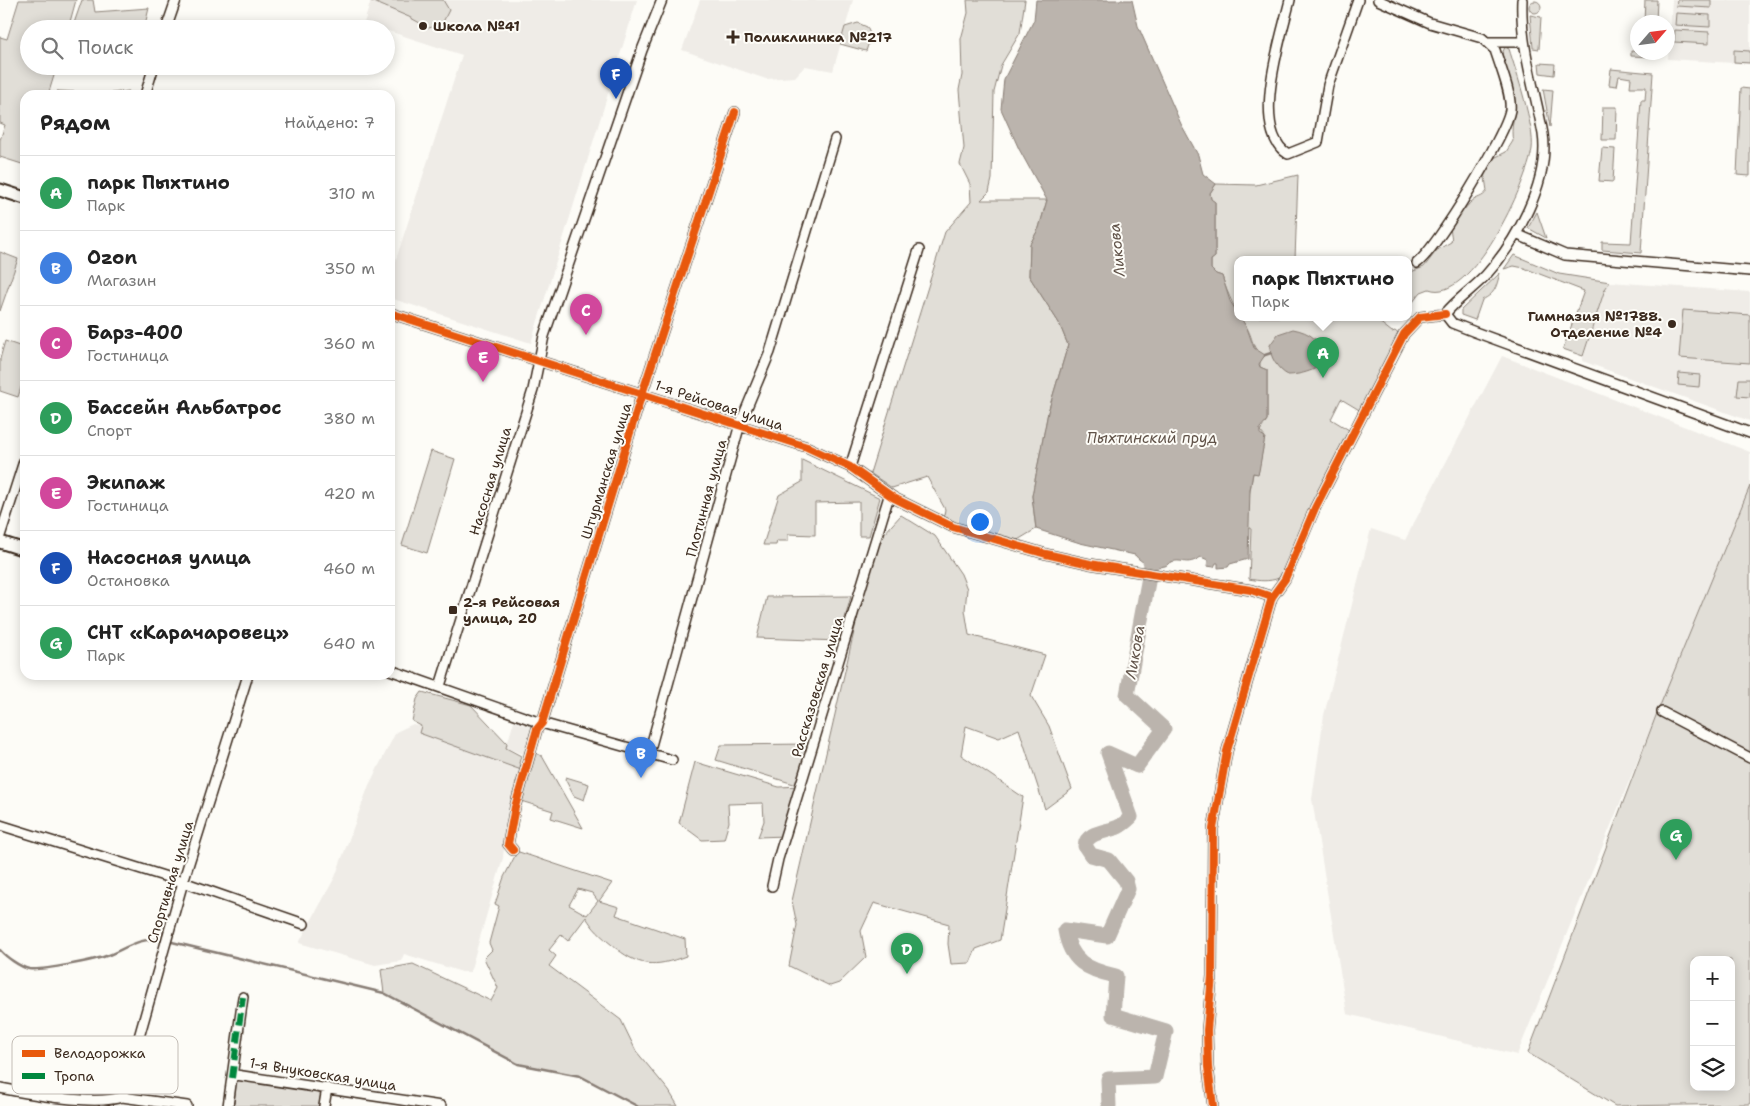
<!DOCTYPE html>
<html lang="ru">
<meta charset="utf-8">
<style>
body{margin:0;font-family:"Shantell Sans",sans-serif;background:#f6f6f6;color:#222}
.controls{position:absolute;right:15px;bottom:15px;display:grid;overflow:hidden;border-radius:10px;box-shadow:0 2px 12px #0003}
.controls button{width:45px;height:45px;display:grid;place-items:center;padding:0;border:0;border-bottom:1px solid #e0e0e0;background:#fff;color:#222;font:25px sans-serif}
.compass{position:absolute;left:1630px;top:15px;width:45px;height:45px;border-radius:50%;background:#fff;box-shadow:0 2px 12px #0003;rotate:62deg}
.you{position:absolute;left:979px;top:521px;width:18px;height:18px;margin:-12px;border:4px solid #fff;border-radius:50%;background:#1a73e8;box-shadow:0 0 0 8px #1a73e833}
.badge{display:grid;place-items:center;width:32px;height:32px;border-radius:50%;background:#0f766e;color:#fff;font-size:16px;font-weight:700}
.pin{position:absolute;translate:-50% -41px;filter:drop-shadow(0 1px 2px #0008)}
.pin::after{content:'';position:absolute;top:26px;width:18px;height:15px;background:inherit;clip-path:polygon(0 0,100% 0,50% 100%)}
.popup{position:absolute;left:1234px;top:256px;width:178px;height:65px;box-sizing:border-box;display:grid;place-content:center;border-radius:10px;background:#fff;filter:drop-shadow(0 1px 4px #0005);font-size:16px;white-space:nowrap;color:#767676}
.popup b{font-size:19px;color:#222}
.popup::after{content:'';position:absolute;left:50%;top:100%;margin-left:-10px;border:10px solid transparent;border-top-color:#fff}
.list{margin:0;padding:0;list-style:none}
h2{display:flex;justify-content:space-between;align-items:center;height:65px;margin:0;padding:0 20px;font-size:21px}
h2 small{font-size:16px;font-weight:400;color:#767676}
.list li{display:grid;grid-template-columns:32px 1fr auto;gap:15px;align-items:center;box-sizing:border-box;height:75px;padding:0 20px;border-top:1px solid #e0e0e0}
.list b{display:block;font-size:19px;white-space:nowrap}
.list p{margin:0;font-size:16px;white-space:nowrap;color:#767676}
.list em{font-size:16px;font-style:normal;color:#767676}
.icon{flex:none;width:28px;height:28px;fill:none;stroke:currentColor;stroke-width:2;stroke-linecap:round;stroke-linejoin:round}
.map{position:relative;flex:none;width:1750px;height:1106px;overflow:hidden}
.search{position:absolute;background:#fff;box-shadow:0 2px 12px #0003;left:20px;top:20px;width:375px;height:55px;display:flex;align-items:center;gap:12px;box-sizing:border-box;padding:0 18px;border-radius:28px;color:#767676;font-size:19px}
.panel{position:absolute;background:#fff;box-shadow:0 2px 12px #0003;left:20px;top:90px;width:375px;height:590px;border-radius:15px}
.map>svg:first-child{display:block}
</style>
<div class="map">
<svg width="1750" height="1106" viewBox="0 0 1750 1106">
<rect width="100%" height="100%" fill="#fdfcf7"/>
<filter id="ink" filterUnits="userSpaceOnUse"><feTurbulence type="fractalNoise" baseFrequency=".02" numOctaves="2"/><feDisplacementMap in="SourceGraphic" scale="10" xChannelSelector="R" yChannelSelector="G"/><feConvolveMatrix kernelMatrix="1 2 1 2 8 2 1 2 1" color-interpolation-filters="sRGB"/></filter>
<g filter="url(#ink)">
<!-- built -->
<path fill="#efece7" d="M371,0H637L531,343L390,298V278L462,55L364,23Z
M700,0H853L833,71L805,66L795,77L766,79L682,50Z
M1672,0H1750V64L1668,59Z
M1610,282L1750,292V421L1582,361L1605,289Z
M1502,356L1750,452V486L1517,1055L1347,1014L1312,799L1324,715L1371,529L1405,540Z
M514,721L537,729L529,756L506,748Z
M413,724L421,726L419,733L524,771L506,828L503,858L470,972H462L404,954L401,961L375,965L299,943L335,877L369,785L396,732Z"/>
<!-- green -->
<path fill="#e1ded7" stroke="#8e847a" fill-rule="evenodd" d="M19,0H76L68,29H29V66H57L48,95H25V165L0,157V140L5,125L0,123V37L7,39Z
M82,0H93L95,12L149,8L144,29L119,23L100,29H72Z
M369,0H443L449,10L442,24L429,28L409,17Z
M967,0H1025L1020,33L1001,65L994,92L992,179L989,192L981,200H1047L1039,228L1030,244L1029,276L1059,323L1068,345L1048,412L1032,496L1036,529L1011,544L943,522L945,509L927,477L892,488L870,473L945,232L971,202L970,184L960,164L964,148L959,90L962,75L961,39L968,13Z
M1645,0H1657L1656,22H1644Z
M1677,0H1711V8L1676,6Z
M1529 7a6 6 0 1 1 12 0a6 6 0 1 1-12 0Z
M1676,13L1710,15V27L1675,25Z
M1530,15L1541,17L1539,49L1533,48Z
M858,23L867,27L871,36L866,51L840,44L845,27Z
M1675,30L1709,32V44L1674,42Z
M1505,47L1509,49C1516,71 1535,128 1532,149C1527,183 1471,305 1429,289L1421,292L1408,308V273L1424,267L1437,250L1451,242C1453,236 1449,232 1451,226C1452,223 1468,205 1471,202C1476,197 1483,198 1487,191L1484,171L1494,158L1506,152L1513,141C1510,128 1515,117 1515,103C1514,87 1506,69 1502,54Z
M1734,50L1750,51V63L1734,62Z
M1631,51L1654,53V57L1631,56Z
M1539,63L1555,64L1554,75L1540,73Z
M1611,69L1653,73L1641,253L1602,250V242L1631,243L1641,100H1645L1646,87H1630L1631,78L1619,76L1617,86L1609,85Z
M1741,88L1750,89V176L1737,175Z
M1543,89L1553,90L1550,127Z
M57,91L111,93L129,91L127,95H64Z
M1603,107H1617L1616,140H1602Z
M1602,148L1615,149L1613,182L1599,181Z
M1298,175L1295,259H1238V317H1373L1392,332L1395,331L1401,336L1361,411L1341,399L1331,419L1349,430L1279,578C1269,582 1259,581 1249,579L1251,529L1244,526L1253,473H1258L1265,437L1260,431L1267,420V370L1260,367V361L1265,356C1251,350 1254,340 1247,328C1236,311 1228,296 1222,276L1216,274L1211,269V260L1215,257V202L1211,200L1210,193L1216,184L1256,185Z
M1537,212L1546,238L1528,228Z
M0,252L18,259L0,311Z
M1514,255L1559,274L1610,282L1605,289L1583,356L1563,349L1584,291L1524,268L1514,266L1504,269Z
M1500,273C1496,287 1496,293 1482,300L1475,320L1461,315V310Z
M1683,310L1750,315V363L1679,358Z
M5,341L25,348V375L18,397L0,391V359Z
M1679,373L1700,375L1699,387L1678,385Z
M1739,379H1750V397L1737,396Z
M431,451L455,459L427,553L402,545Z
M802,460L880,498L869,536H859V502L815,503V535L788,534V541H777L776,545H763L779,495L802,482Z
M1750,486V1104L1615,1106L1528,1053L1657,713ZM1694,960H1731V1087H1694Z
M901,515L935,536L961,574L967,589L965,610L969,635L1045,655L1031,696L1049,726L1072,789L1045,809L1019,729L999,738L966,726L961,755L1023,797L1000,940L976,949L970,963L951,964L948,944L949,924L874,903L861,931L866,957L839,983L830,986L789,966L797,925L792,901L874,545Z
M851,596L839,641L757,638L767,597Z
M422,692L471,705L507,743L506,748L521,756L519,763L524,771L419,733L421,726L412,721L417,699Z
M809,744L797,785L716,760L721,745Z
M535,753L542,756L583,828L551,818L553,811L521,801Z
M695,762L779,787L801,786L786,836L758,837L764,821L763,803L728,804L729,822L724,839L702,840L679,823Z
M566,777L589,784L584,800L574,796L565,779Z
M513,850L612,883L599,901L619,907L616,915L685,939L686,956C654,968 638,967 612,945C601,936 593,929 586,917L568,941L561,935L549,950L556,956L549,966L621,1020L636,1051L669,1091L678,1106H637L580,1076L518,1064L384,993L381,970L413,964L491,1001L498,988L484,958L492,950L489,943L499,906L495,904L504,877L516,854ZM578,889L592,893L598,901L587,915L569,905Z
M236,1079L321,1092L319,1106H234Z"/>
<!-- water -->
<path fill="#bbb4ad" stroke="#887d74" d="M1036,0H1132L1138,26L1181,124L1198,155L1203,174L1216,184L1210,193L1211,199L1215,202V257L1211,260V269L1216,274L1222,276L1230,301L1247,328L1254,348L1265,355L1259,364L1260,367L1267,370V420L1260,428V434L1265,437L1259,471L1258,474L1253,473L1250,490L1248,559L1230,564L1228,567L1218,568V563H1216L1214,567L1207,566L1208,560L1201,557C1185,567 1184,558 1171,562C1169,562 1167,566 1165,566C1154,569 1141,563 1135,555L1080,543L1036,529L1032,496L1048,412L1068,345L1059,323L1029,276L1030,244L1039,228L1047,200L1019,149L1001,109L1004,79L1034,20Z
M1293,329C1310,332 1322,341 1325,358C1322,370 1299,375 1288,375C1278,370 1269,356 1270,345L1278,334Z"/>
<g fill="none" stroke-linecap="round" stroke-linejoin="round">
<!-- stream -->
<path stroke="#887d74" stroke-width="2.5" d="M1265,355L1271,353
M172,942L384,993L518,1064L580,1076L637,1106
M0,950C6,957 20,967 29,969C42,971 96,960 109,955C126,948 141,937 160,940"/>
<!-- river -->
<path stroke="#bbb4ad" stroke-width="15" d="M1109,1106L1108,1079L1155,1077L1166,1031L1113,1015L1116,976C1087,970 1070,961 1065,930L1107,936L1128,889L1126,881L1109,860L1091,855L1085,846C1086,832 1107,832 1118,827C1122,825 1127,821 1131,817L1108,753L1137,766L1164,729L1127,695L1151,566L1148,546"/>
<defs>
<path id="street" d="M1290,0C1282,35 1249,130 1288,154L1318,142L1328,85L1358,0
M1378,0L1430,23L1482,38L1495,50C1500,66 1512,94 1510,110C1506,134 1437,248 1417,263
M166,29L176,0
M1489,42H1523
M145,95L154,66
M1516,234L1565,255L1750,271
M390,313L807,447L850,467L894,498L953,527L1046,554L1090,564L1251,590L1272,597
M1445,314C1457,299 1473,289 1486,275C1516,242 1550,181 1543,134C1535,89 1520,47 1522,0
M1445,314L1452,323L1475,332L1750,433
M850,467L919,250
M0,536L25,458
M390,670L538,722L672,760
M440,686L533,390L544,336L642,50L662,0
M1662,712L1750,758
M649,753L740,424L770,352L835,139
M0,825L183,882L304,924
M513,850L508,844L515,807L537,729L542,723L639,403L735,112
M772,886L778,859L889,496
M232,1078L236,1075L441,1106
M0,1088C31,1094 94,1106 122,1097L187,1106
M122,1097L183,882L248,675
M228,1106L243,997
M324,1106L327,1088
M1213,1106L1208,1067L1207,1030L1212,976L1213,829L1227,751L1272,597L1285,579L1315,508L1404,334L1420,317L1445,314"/>
<path id="secondary" d="M0,190L25,198
M0,542L25,550"/>
</defs>
<!-- street casing -->
<use href="#street" stroke="#3b2a1e" stroke-width="12"/>
<!-- secondary casing -->
<use href="#secondary" stroke="#3b2a1e" stroke-width="15"/>
<!-- street -->
<use href="#street" stroke="#fdfcf7" stroke-width="9"/>
<!-- secondary -->
<use href="#secondary" stroke="#fdfcf7" stroke-width="11"/>
<!-- quiet -->
<path stroke="#00873e" stroke-width="6" stroke-dasharray="12 6" stroke-linecap="butt" d="M232,1078L243,997"/>
<defs>
<path id="cycleway" d="M390,313L807,447L850,467L894,498L953,527L1046,554L1090,564L1251,590L1272,597
M513,850L508,844L515,807L537,729L542,723L639,403L735,112
M1213,1106L1208,1067L1207,1030L1212,976L1213,829L1227,751L1272,597L1285,579L1315,508L1404,334L1420,317L1445,314"/>
</defs>
<!-- cycleway casing -->
<use href="#cycleway" stroke="#fdfcf7" stroke-width="11"/>
<!-- cycleway -->
<use href="#cycleway" stroke="#e8590c" stroke-width="8"/>
</g>
</g>
<!-- markers -->
<g fill="#3b2a1e" stroke="#fdfcf7" stroke-width="2">
<circle cx="423" cy="26" r="5"/>
<path d="M730.5 29.5h5v5h5v5h-5v5h-5v-5h-5v-5h5z"/>
<circle cx="1672" cy="324" r="5"/>
<rect x="448" y="605" width="10" height="10" rx="2.5"/>
</g>
<g text-anchor="middle" stroke-width="4" stroke-linejoin="round" paint-order="stroke">
<!-- poi labels -->
<g font-size="14" font-weight="bold" fill="#3b2a1e" stroke="#fdfcf7" text-anchor="start">
<text x="433" y="31">Школа №41</text>
<text x="744" y="42">Поликлиника №217</text>
<text x="1662" y="321" text-anchor="end">Гимназия №1788.<tspan x="1662" dy="16">Отделение №4</tspan></text>
<text x="463" y="607">2-я Рейсовая<tspan x="463" dy="16">улица, 20</tspan></text>
</g>
<!-- street labels -->
<g font-size="14" fill="#3b2a1e" stroke="#fdfcf7">
<text transform="translate(719 405) rotate(18)" y="5">1-я Рейсовая улица</text>
<text transform="translate(606 471) rotate(-73)" y="5">Штурманская улица</text>
<text transform="translate(490 481) rotate(-73)" y="5">Насосная улица</text>
<text transform="translate(706 498) rotate(-75)" y="5">Плотинная улица</text>
<text transform="translate(817 687) rotate(-73)" y="5">Рассказовская улица</text>
<text transform="translate(170 882) rotate(-73)" y="5">Спортивная улица</text>
<text transform="translate(323 1074) rotate(9)" y="5">1-я Внуковская улица</text>
</g>
<!-- water labels -->
<g font-size="15" font-style="italic" fill="#615349" stroke="#fdfcf7">
<text transform="translate(1117 250) rotate(-96)" y="5">Ликова</text>
<text x="1152" y="443">Пыхтинский пруд</text>
<text transform="translate(1135 652) rotate(-80)" y="5">Ликова</text>
</g>
</g>
<!-- legend -->
<rect x="12" y="1036" width="166" height="58" rx="8" fill="#fdfcf7" stroke="#c3bdb6" stroke-width="1"/>
<rect x="22" y="1050" width="23" height="7" fill="#e8590c"/>
<rect x="22" y="1073" width="23" height="6" fill="#00873e"/>
<g font-size="14" fill="#3b2a1e">
<text x="54" y="1058">Велодорожка</text>
<text x="54" y="1081">Тропа</text>
</g>
</svg>
<div class="controls">
<button>+</button>
<button>−</button>
<button><svg class="icon" aria-label="layers" viewBox="0 0 24 24"><path d="M12 4l9 5-9 5-9-5zM3 14l9 5 9-5"/></svg></button>
</div>
<svg class="compass" viewBox="-18 -18 36 36"><path d="M0-13l5 13h-10z" fill="#e53935"/><path d="M0 13l5-13h-10z" fill="#767676"/></svg>
<div class="you"></div>
<div class="pin badge" style="left:1323px;top:378px;background:#2e9e5b">A</div>
<div class="popup"><b>парк Пыхтино</b>Парк</div>
<div class="pin badge" style="left:641px;top:778px;background:#3f7fe0">B</div>
<div class="pin badge" style="left:586px;top:335px;background:#d1479c">C</div>
<div class="pin badge" style="left:907px;top:974px;background:#2e9e5b">D</div>
<div class="pin badge" style="left:483px;top:382px;background:#d1479c">E</div>
<div class="pin badge" style="left:616px;top:99px;background:#1a4fb4">F</div>
<div class="pin badge" style="left:1676px;top:860px;background:#2e9e5b">G</div>
<div class="search"><svg class="icon" aria-label="search" viewBox="0 0 24 24"><circle cx="10" cy="10" r="6"/><path d="M15 15l6 6"/></svg>Поиск</div>
<section class="panel">
<h2>Рядом<small>Найдено: 7</small></h2>
<ul class="list">
<li><span class="badge" style="background:#2e9e5b">A</span><div><b>парк Пыхтино</b><p>Парк</p></div><em>310 m</em></li>
<li><span class="badge" style="background:#3f7fe0">B</span><div><b>Ozon</b><p>Магазин</p></div><em>350 m</em></li>
<li><span class="badge" style="background:#d1479c">C</span><div><b>Барз-400</b><p>Гостиница</p></div><em>360 m</em></li>
<li><span class="badge" style="background:#2e9e5b">D</span><div><b>Бассейн Альбатрос</b><p>Спорт</p></div><em>380 m</em></li>
<li><span class="badge" style="background:#d1479c">E</span><div><b>Экипаж</b><p>Гостиница</p></div><em>420 m</em></li>
<li><span class="badge" style="background:#1a4fb4">F</span><div><b>Насосная улица</b><p>Остановка</p></div><em>460 m</em></li>
<li><span class="badge" style="background:#2e9e5b">G</span><div><b>СНТ «Карачаровец»</b><p>Парк</p></div><em>640 m</em></li>
</ul>
</section>
</div>
